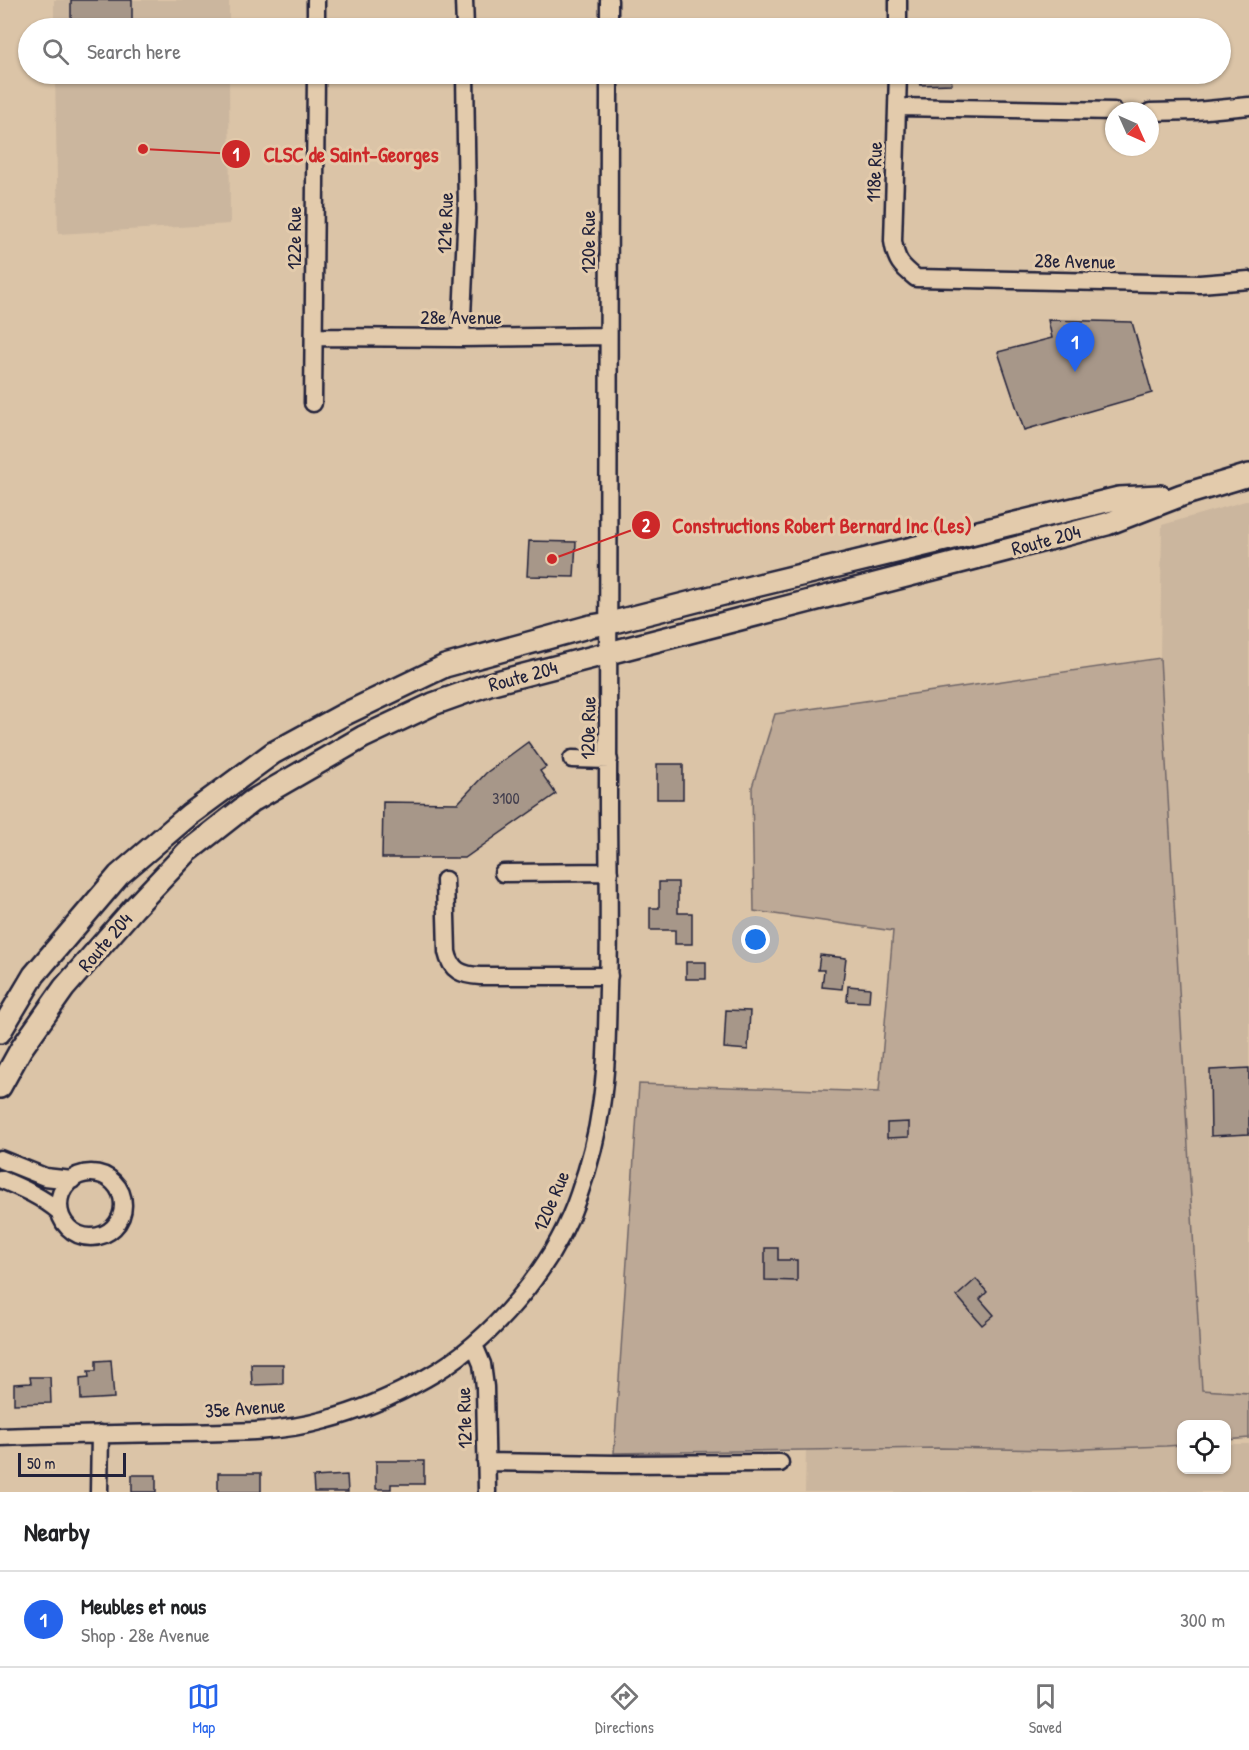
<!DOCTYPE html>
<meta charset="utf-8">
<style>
body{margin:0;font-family:"Patrick Hand",sans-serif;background:#f2f2f2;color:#202124}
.controls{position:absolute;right:18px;bottom:18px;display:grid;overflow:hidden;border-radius:12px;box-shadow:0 2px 4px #0004}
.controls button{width:54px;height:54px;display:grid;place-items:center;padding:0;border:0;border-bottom:2px solid #e0e0e0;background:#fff;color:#202124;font:30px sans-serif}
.compass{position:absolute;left:1105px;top:102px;width:54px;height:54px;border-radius:50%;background:#fff;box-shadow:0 2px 4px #0004;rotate:135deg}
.scale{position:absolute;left:18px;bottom:15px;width:108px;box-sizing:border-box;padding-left:6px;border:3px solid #22223b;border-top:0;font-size:16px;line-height:21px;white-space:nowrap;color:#22223b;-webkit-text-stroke:4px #e3cbac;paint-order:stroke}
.you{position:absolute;left:756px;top:940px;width:21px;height:21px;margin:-15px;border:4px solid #fff;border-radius:50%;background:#1a73e8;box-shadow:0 0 0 9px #1a73e833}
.badge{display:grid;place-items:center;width:39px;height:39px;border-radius:50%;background:#2563eb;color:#fff;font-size:20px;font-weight:700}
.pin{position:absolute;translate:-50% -50px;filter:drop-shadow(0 2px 3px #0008)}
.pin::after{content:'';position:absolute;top:32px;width:21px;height:18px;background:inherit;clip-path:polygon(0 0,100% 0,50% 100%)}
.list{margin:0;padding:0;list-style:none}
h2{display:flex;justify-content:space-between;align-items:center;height:78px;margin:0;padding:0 24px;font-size:26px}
h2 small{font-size:20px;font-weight:400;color:#757577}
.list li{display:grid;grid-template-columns:39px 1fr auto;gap:18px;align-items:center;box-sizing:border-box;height:96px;padding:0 24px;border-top:2px solid #e0e0e0}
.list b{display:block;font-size:22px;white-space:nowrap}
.list p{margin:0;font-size:20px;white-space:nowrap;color:#757577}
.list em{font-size:20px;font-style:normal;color:#757577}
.icon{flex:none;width:33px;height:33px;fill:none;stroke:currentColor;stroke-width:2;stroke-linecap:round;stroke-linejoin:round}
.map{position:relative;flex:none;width:1249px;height:1492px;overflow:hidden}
.search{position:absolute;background:#fff;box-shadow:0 2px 4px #0004;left:18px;right:18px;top:18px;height:66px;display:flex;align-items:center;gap:15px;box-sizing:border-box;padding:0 21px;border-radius:33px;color:#757577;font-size:22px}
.sheet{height:174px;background:#fff}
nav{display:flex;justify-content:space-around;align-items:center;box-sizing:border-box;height:84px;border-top:2px solid #e0e0e0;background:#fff;font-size:16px;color:#757577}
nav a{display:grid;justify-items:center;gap:3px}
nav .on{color:#2563eb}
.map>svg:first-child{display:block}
</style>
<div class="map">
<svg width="1249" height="1492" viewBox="0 0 1249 1492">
<rect width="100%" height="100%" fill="#dbc4a7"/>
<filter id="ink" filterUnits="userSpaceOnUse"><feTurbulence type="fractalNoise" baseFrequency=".0167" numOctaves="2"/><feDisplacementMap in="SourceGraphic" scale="12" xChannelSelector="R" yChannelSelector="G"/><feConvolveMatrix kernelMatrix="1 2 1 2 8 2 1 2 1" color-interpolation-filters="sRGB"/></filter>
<g filter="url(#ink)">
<!-- built -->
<path fill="#cbb69e" d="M54,0H229V28H54Z
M55,74H229L230,224L58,234Z
M1249,500V1393L1202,1390L1160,658L1162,525Z
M1227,1444H1249V1492H805L806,1450L1181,1445L1182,1470H1226Z"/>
<!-- green -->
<path fill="#bda996" stroke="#706668" stroke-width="1.5" d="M1160,658L1202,1390L1249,1393V1438L1227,1440L1226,1424H1182L1181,1445L1166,1446L1057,1450L939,1448L614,1453L639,1084L879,1092L893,931L754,911L752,787L775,714Z"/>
<!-- building -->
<path fill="#a79789" stroke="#22223b" stroke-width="1.5" d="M71,0H132V23L71,24Z
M920,74H950L952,84L920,85Z
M1048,320L1132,322L1152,393L1024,430L998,352L1052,338Z
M529,541L576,542L574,577L527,576Z
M528,742L546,767L540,771L556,794L465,858H382L383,802L458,803L486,773Z
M657,764H683V799H657Z
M659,882H678V913H692V944H675V930H650V908H659Z
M820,955L846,958L842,989L822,987L824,970H818Z
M686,962H706V979H686Z
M848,986L870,988L869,1002L847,1001Z
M726,1010L750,1011L748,1050L724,1048Z
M1249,1068V1134L1211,1136L1210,1070Z
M909,1122V1137L887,1138V1123Z
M765,1248H778V1260H797V1281L765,1280Z
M976,1279L987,1292L980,1299L994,1315L982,1325L957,1296Z
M111,1360L114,1398L81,1400L80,1378L89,1377L88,1371H96V1361Z
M251,1364H283V1384L252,1385Z
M30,1377H50L51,1403L14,1404V1384L31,1383Z
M376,1461H424V1484H391V1489H376Z
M218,1473H261V1492H218Z
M132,1475H156V1492H132Z
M347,1475L348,1492H314L313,1477Z"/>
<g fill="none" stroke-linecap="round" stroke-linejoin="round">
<defs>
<path id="minor" d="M464,0L465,28
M316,28V0
M609,28V0
M898,28V0
M898,74L893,241C896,261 901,266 916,278L1200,284L1249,280
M897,107L1114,111
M1150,112L1196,111L1249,106
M315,337L461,338L608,336
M461,338L467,209L465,74
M313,403L316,74
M572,759L609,760
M503,873L609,872
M445,880L447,952C451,971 462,975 480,976H609
M0,1159L45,1177L72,1180
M59 1205a32 32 0 1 1 64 0a32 32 0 1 1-64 0Z
M0,1179C22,1188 42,1197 60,1212
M474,1345L482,1364L485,1387L487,1492
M0,1437C57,1435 115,1434 172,1433C223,1432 276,1434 325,1420C360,1411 394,1396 426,1378C492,1341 555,1266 579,1194C589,1166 597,1136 601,1106C607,1068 607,1028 608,989C610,925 608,862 608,799C610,557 609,315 609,74
M486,1462L616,1464L780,1463
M99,1492L100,1434"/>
<path id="major" d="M0,1032L34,975L119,875L189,815L273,753L343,715L445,666L591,626L610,623L755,586L1119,498L1160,496
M0,1087L21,1049L64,988L134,908L187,852L252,801L363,737L433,704L489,684L1107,524L1182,495L1249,475"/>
</defs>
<!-- minor casing -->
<use href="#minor" stroke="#22223b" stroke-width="21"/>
<!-- major casing -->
<use href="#major" stroke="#22223b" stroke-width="26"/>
<!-- minor -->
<use href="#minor" stroke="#e3cbac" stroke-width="16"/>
<!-- major -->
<use href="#major" stroke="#e3cbac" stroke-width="21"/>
</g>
</g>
<g text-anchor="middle" stroke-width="6" stroke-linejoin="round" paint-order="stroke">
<!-- number labels -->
<g font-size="16" fill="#433f4e">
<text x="506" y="804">3100</text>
</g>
<!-- street labels -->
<g font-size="20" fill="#22223b" stroke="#e3cbac">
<text transform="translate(874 172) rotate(-88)" y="7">118e Rue</text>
<text transform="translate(445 223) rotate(-88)" y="7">121e Rue</text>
<text transform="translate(294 238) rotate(-90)" y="7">122e Rue</text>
<text transform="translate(588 242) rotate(-90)" y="7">120e Rue</text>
<text transform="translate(1075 261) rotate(1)" y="7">28e Avenue</text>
<text x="461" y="324">28e Avenue</text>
<text transform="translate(1046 540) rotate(-15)" y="7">Route 204</text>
<text transform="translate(523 676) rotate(-15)" y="7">Route 204</text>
<text transform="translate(588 728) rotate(-89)" y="7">120e Rue</text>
<text transform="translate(105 942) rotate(-49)" y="7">Route 204</text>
<text transform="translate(551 1201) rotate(-67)" y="7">120e Rue</text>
<text transform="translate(245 1408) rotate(-4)" y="7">35e Avenue</text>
<text transform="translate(464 1418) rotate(-92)" y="7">121e Rue</text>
</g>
</g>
<!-- callouts -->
<path fill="none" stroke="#cd2829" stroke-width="2" d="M143 149L236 154M552 559L646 525"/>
<g fill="#cd2829" stroke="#e3cbac" stroke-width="2">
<circle cx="143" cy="149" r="6"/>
<circle cx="552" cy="559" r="6"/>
<circle cx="236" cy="154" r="15"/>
<circle cx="646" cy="525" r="15"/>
</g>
<g font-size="18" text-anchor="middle" font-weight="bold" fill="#fff">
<text x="236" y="161">1</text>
<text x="646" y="532">2</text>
</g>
<g font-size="21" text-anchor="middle" font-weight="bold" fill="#cd2829" stroke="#e3cbac" stroke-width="6" stroke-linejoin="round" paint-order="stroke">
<text x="351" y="162">CLSC de Saint-Georges</text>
<text x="822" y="533">Constructions Robert Bernard Inc (Les)</text>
</g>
</svg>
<div class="controls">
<button><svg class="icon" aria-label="locate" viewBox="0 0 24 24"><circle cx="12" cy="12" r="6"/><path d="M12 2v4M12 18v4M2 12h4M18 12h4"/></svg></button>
</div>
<svg class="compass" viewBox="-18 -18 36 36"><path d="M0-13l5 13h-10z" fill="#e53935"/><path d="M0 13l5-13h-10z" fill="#757577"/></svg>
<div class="scale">50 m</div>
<div class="you"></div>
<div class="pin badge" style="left:1075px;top:372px">1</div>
<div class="search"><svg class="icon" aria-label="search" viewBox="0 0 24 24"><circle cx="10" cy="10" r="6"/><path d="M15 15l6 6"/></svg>Search here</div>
</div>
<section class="sheet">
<h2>Nearby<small></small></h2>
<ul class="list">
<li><span class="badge">1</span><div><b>Meubles et nous</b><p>Shop · 28e Avenue</p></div><em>300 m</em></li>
</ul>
</section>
<nav>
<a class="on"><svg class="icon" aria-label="map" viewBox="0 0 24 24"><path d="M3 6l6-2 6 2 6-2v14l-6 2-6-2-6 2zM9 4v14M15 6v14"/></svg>Map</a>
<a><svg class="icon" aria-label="directions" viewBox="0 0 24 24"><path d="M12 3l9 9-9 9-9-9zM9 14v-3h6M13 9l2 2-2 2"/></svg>Directions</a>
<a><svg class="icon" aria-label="saved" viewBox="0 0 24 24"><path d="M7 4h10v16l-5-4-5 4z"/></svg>Saved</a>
</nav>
